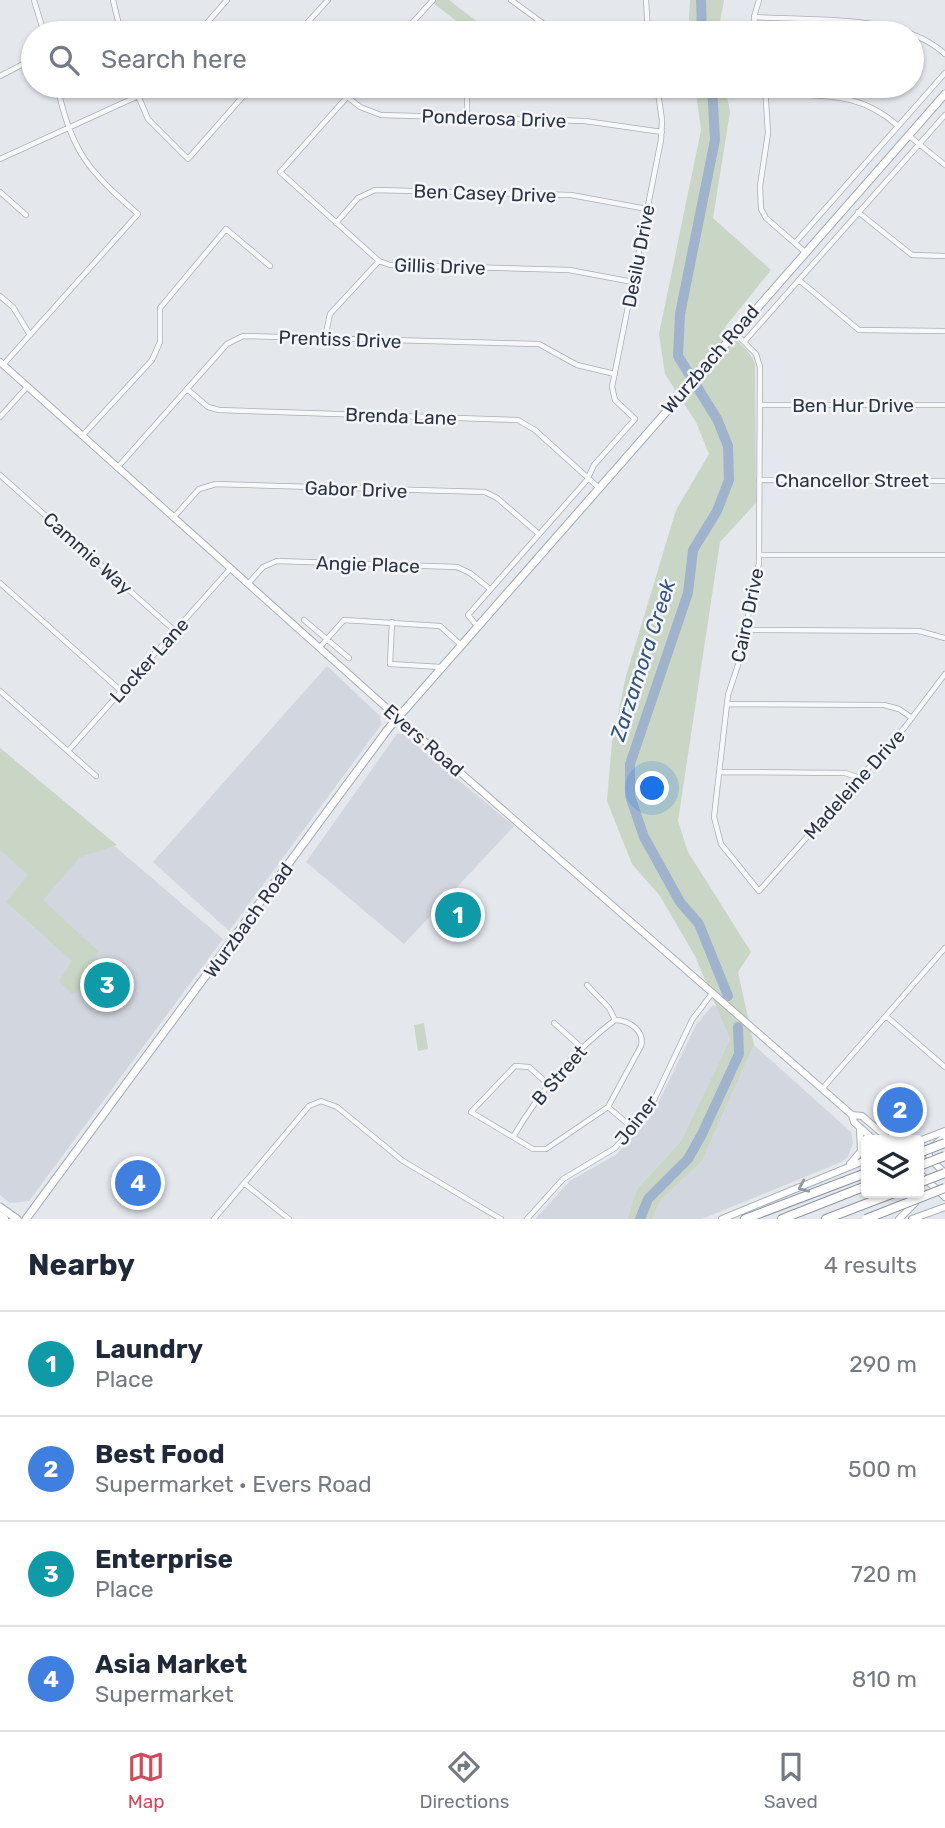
<!DOCTYPE html>
<meta charset="utf-8">
<style>
body{margin:0;font-family:Rubik,sans-serif;background:#f2f2f3;color:#1f2937}
.controls{position:absolute;right:21px;bottom:21px;display:grid;overflow:hidden;border-radius:7px;box-shadow:0 2px 5px #0004}
.controls button{width:63px;height:63px;display:grid;place-items:center;padding:0;border:0;border-bottom:2px solid #e0e1e3;background:#fff;color:#1f2937;font:35px sans-serif}
.you{position:absolute;left:653px;top:789px;width:24px;height:24px;margin:-18px;border:5px solid #fff;border-radius:50%;background:#1a73e8;box-shadow:0 0 0 10px #1a73e833}
.badge{display:grid;place-items:center;width:46px;height:46px;border-radius:50%;background:#d1495b;color:#fff;font-size:23px;font-weight:700}
.pin{position:absolute;translate:-50% -50%;border:4px solid #fff;box-shadow:0 2px 7px #0006}
.list{margin:0;padding:0;list-style:none}
h2{display:flex;justify-content:space-between;align-items:center;height:91px;margin:0;padding:0 28px;font-size:30px}
h2 small{font-size:23px;font-weight:400;color:#747a83}
.list li{display:grid;grid-template-columns:46px 1fr auto;gap:21px;align-items:center;box-sizing:border-box;height:105px;padding:0 28px;border-top:2px solid #e0e1e3}
.list b{display:block;font-size:26px;white-space:nowrap}
.list p{margin:0;font-size:23px;white-space:nowrap;color:#747a83}
.list em{font-size:23px;font-style:normal;color:#747a83}
.icon{flex:none;width:38px;height:38px;fill:none;stroke:currentColor;stroke-width:2;stroke-linecap:round;stroke-linejoin:round}
.map{position:relative;flex:none;width:945px;height:1219px;overflow:hidden}
.search{position:absolute;background:#fff;box-shadow:0 2px 5px #0004;left:21px;right:21px;top:21px;height:77px;display:flex;align-items:center;gap:18px;box-sizing:border-box;padding:0 24px;border-radius:38px;color:#747a83;font-size:26px}
.sheet{height:511px;background:#fff}
nav{display:flex;justify-content:space-around;align-items:center;box-sizing:border-box;height:98px;border-top:2px solid #e0e1e3;background:#fff;font-size:19px;color:#747a83}
nav a{display:grid;justify-items:center;gap:4px}
nav .on{color:#d1495b}
.map>svg:first-child{display:block}
</style>
<div class="map">
<svg width="945" height="1219" viewBox="0 0 945 1219">
<rect width="100%" height="100%" fill="#e4e7ec"/>
<!-- built -->
<path fill="#d2d6de" d="M327,666L380,716L381,725L229,931L153,862Z
M397,734H403L514,826L404,944L306,862Z
M0,748L223,939L29,1201L10,1203L0,1195Z
M713,1005L717,1008L730,1041L681,1141L637,1189L627,1219H535L570,1181L617,1154L653,1114L696,1025Z
M754,1045L851,1132L853,1143L848,1157L841,1162L702,1219H652L661,1200L702,1161Z"/>
<!-- green -->
<path fill="#c9d6c5" d="M429,0H449L492,33H472Z
M690,0H724L718,33H688Z
M695,86H725L730,112L713,218L771,270L725,327C734,340 751,350 755,364L756,503L720,542L678,821L688,852L751,952L738,972L754,1045L702,1161L661,1200L652,1219H627L637,1189L681,1141L730,1040L695,956L660,896L632,864L607,801L612,742L626,676L676,510L709,454L696,422L665,374L659,334L701,130Z
M0,748L117,845L80,857L43,900L98,951L82,991L72,994L59,981L72,961L6,902L28,875L0,850Z
M424,1023L428,1049L418,1051L414,1025Z"/>
<g fill="none" stroke-linecap="round" stroke-linejoin="round">
<!-- river -->
<path stroke="#9fb4cc" stroke-width="10" d="M701,0L702,33
M712,86L715,140L680,314L678,356L717,419L728,446L729,480L717,511L693,550L688,593L630,764V796L644,837L680,902L699,924L728,996
M640,1219L648,1199L688,1159L702,1134L739,1054L738,1027"/>
<defs>
<path id="street" d="M34,0L44,33
M113,0L121,33
M511,0L548,27L562,33
M646,0L648,33
M754,17C812,21 901,13 945,54
M198,33L227,0
M298,33L328,0
M403,33L433,0
M756,33L754,17L759,0
M0,76L33,59
M134,86L148,119L188,159L252,86
M334,86L360,107L381,115L585,121L662,132
M357,86L280,172L379,261L390,265L569,270L633,282
M765,86L768,133L760,186L761,209L766,218L805,252
M766,93C818,97 857,89 898,126
M467,117V86
M908,135L945,165
M0,159L136,97L151,86
M0,192L26,215
M858,212L912,255L945,256
M336,223L358,198L375,190L571,195L647,209
M795,243L945,73
M799,280L859,330L945,331
M0,296L13,307L30,335
M735,333L756,354L760,367L759,563L738,665L728,695L714,817L721,844L759,891L905,727L945,674
M325,338L330,314L379,261
M744,342L945,115
M3,365L138,214C87,169 73,154 57,86
M187,389L208,407L219,410L518,420L535,430L598,487
M760,405H945
M0,417L27,387
M83,435L152,360L160,342V308L226,229L270,266
M117,468L227,344L243,336L539,344L577,365L615,374
M0,475L175,631
M759,480L945,481
M173,518L199,489L216,484L485,492L497,498L539,534
M759,555H945
M0,583L121,691
M248,584L263,567L277,561L457,567L470,573L490,589
M304,620L349,658
M392,622L390,664L441,667
M477,626L468,615L587,480L594,465L635,419L615,400L612,387L661,140L662,120L657,86
M745,630L919,631L945,638
M319,648L344,620L440,626L461,645
M0,691L96,776
M727,704L884,705L899,709L912,718
M68,751L230,569
M719,772L845,773L860,778
M587,985L609,1008L615,1020
M886,1016L945,1067
M554,1023L582,1048
M549,1085L529,1067L515,1066L471,1112L533,1149H546L608,1107L641,1046C645,1031 629,1020 615,1020
M822,1089L945,948
M608,1107L634,1129
M513,1137C539,1093 574,1051 615,1020
M245,1184L289,1219
M214,1219L309,1106L321,1101L337,1107L403,1161L501,1219
M527,1219L563,1179L615,1148L641,1119L653,1102L692,1020L713,992"/>
<path id="secondary" d="M0,362L398,718L852,1115L854,1122L874,1140
M852,1115L862,1116L890,1140
M945,1136L928,1151L930,1159L945,1173
M919,1141L945,1131
M850,1164L861,1151L860,1129
M919,1173L945,1197
M722,1219L866,1160
M899,1219L915,1203L913,1193
M912,1219L945,1207"/>
<path id="primary" d="M0,1207L17,1219
M26,1219L388,729L945,94"/>
<path id="highway" d="M0,1216L4,1219
M745,1219L866,1173
M782,1219L866,1186
M826,1219L894,1193"/>
</defs>
<!-- street casing -->
<use href="#street" stroke="#a9aeb7" stroke-width="6"/>
<!-- secondary casing -->
<use href="#secondary" stroke="#a9aeb7" stroke-width="8"/>
<!-- primary casing -->
<use href="#primary" stroke="#a3abb8" stroke-width="9"/>
<!-- highway casing -->
<use href="#highway" stroke="#8b94a3" stroke-width="10"/>
<!-- street -->
<use href="#street" stroke="#f7f8fa" stroke-width="4.5"/>
<!-- secondary -->
<use href="#secondary" stroke="#fff" stroke-width="6"/>
<!-- primary -->
<use href="#primary" stroke="#fff" stroke-width="7"/>
<!-- highway -->
<use href="#highway" stroke="#fff" stroke-width="8"/>
<defs>
<path id="highway-bridge" d="M919,1153L945,1143
M919,1166L945,1156
M919,1183L945,1173
M866,1219L945,1188"/>
</defs>
<!-- highway-bridge casing -->
<use href="#highway-bridge" stroke="#8b94a3" stroke-width="10" stroke-linecap="butt"/>
<!-- highway-bridge -->
<use href="#highway-bridge" stroke="#fff" stroke-width="8"/>
</g>
<!-- one-way arrows -->
<defs><path id="oneway-chevron" d="M-2-3.5L2.5 0L-2 3.5" fill="none" stroke-width="1.6" stroke-linecap="round" stroke-linejoin="round" transform="scale(1.75)"/></defs>
<use stroke="#959aa2" href="#oneway-chevron" transform="translate(803 1187) rotate(157)"/>
<g text-anchor="middle" stroke-width="5" stroke-linejoin="round" paint-order="stroke">
<!-- street labels -->
<g font-size="19" fill="#2b3445" stroke="#f4f6f9">
<text transform="translate(494 118) rotate(2)" y="7">Ponderosa Drive</text>
<text transform="translate(485 193) rotate(2)" y="7">Ben Casey Drive</text>
<text transform="translate(638 256) rotate(-79)" y="7">Desilu Drive</text>
<text transform="translate(440 266) rotate(2)" y="7">Gillis Drive</text>
<text transform="translate(340 339) rotate(2)" y="7">Prentiss Drive</text>
<text transform="translate(710 359) rotate(-49)" y="7">Wurzbach Road</text>
<text x="853" y="412">Ben Hur Drive</text>
<text transform="translate(401 416) rotate(2)" y="7">Brenda Lane</text>
<text x="852" y="487">Chancellor Street</text>
<text transform="translate(356 489) rotate(2)" y="7">Gabor Drive</text>
<text transform="translate(88 553) rotate(42)" y="7">Cammie Way</text>
<text transform="translate(368 564) rotate(2)" y="7">Angie Place</text>
<text transform="translate(747 615) rotate(-78)" y="7">Cairo Drive</text>
<text transform="translate(149 660) rotate(-48)" y="7">Locker Lane</text>
<text transform="translate(424 740) rotate(41)" y="7">Evers Road</text>
<text transform="translate(854 784) rotate(-48)" y="7">Madeleine Drive</text>
<text transform="translate(248 920) rotate(-54)" y="7">Wurzbach Road</text>
<text transform="translate(559 1075) rotate(-49)" y="7">B Street</text>
<text transform="translate(636 1120) rotate(-52)" y="7">Joiner</text>
</g>
<!-- water labels -->
<g font-size="21" font-style="italic" fill="#34527a" stroke="#f4f6f9">
<text transform="translate(643 660) rotate(-72)" y="7">Zarzamora Creek</text>
</g>
</g>
</svg>
<div class="controls">
<button><svg class="icon" aria-label="layers" viewBox="0 0 24 24"><path d="M12 4l9 5-9 5-9-5zM3 14l9 5 9-5"/></svg></button>
</div>
<div class="you"></div>
<div class="pin badge" style="left:458px;top:915px;background:#0f9aa8">1</div>
<div class="pin badge" style="left:900px;top:1110px;background:#3f7fe0">2</div>
<div class="pin badge" style="left:107px;top:985px;background:#0f9aa8">3</div>
<div class="pin badge" style="left:138px;top:1183px;background:#3f7fe0">4</div>
<div class="search"><svg class="icon" aria-label="search" viewBox="0 0 24 24"><circle cx="10" cy="10" r="6"/><path d="M15 15l6 6"/></svg>Search here</div>
</div>
<section class="sheet">
<h2>Nearby<small>4 results</small></h2>
<ul class="list">
<li><span class="badge" style="background:#0f9aa8">1</span><div><b>Laundry</b><p>Place</p></div><em>290 m</em></li>
<li><span class="badge" style="background:#3f7fe0">2</span><div><b>Best Food</b><p>Supermarket · Evers Road</p></div><em>500 m</em></li>
<li><span class="badge" style="background:#0f9aa8">3</span><div><b>Enterprise</b><p>Place</p></div><em>720 m</em></li>
<li><span class="badge" style="background:#3f7fe0">4</span><div><b>Asia Market</b><p>Supermarket</p></div><em>810 m</em></li>
</ul>
</section>
<nav>
<a class="on"><svg class="icon" aria-label="map" viewBox="0 0 24 24"><path d="M3 6l6-2 6 2 6-2v14l-6 2-6-2-6 2zM9 4v14M15 6v14"/></svg>Map</a>
<a><svg class="icon" aria-label="directions" viewBox="0 0 24 24"><path d="M12 3l9 9-9 9-9-9zM9 14v-3h6M13 9l2 2-2 2"/></svg>Directions</a>
<a><svg class="icon" aria-label="saved" viewBox="0 0 24 24"><path d="M7 4h10v16l-5-4-5 4z"/></svg>Saved</a>
</nav>
